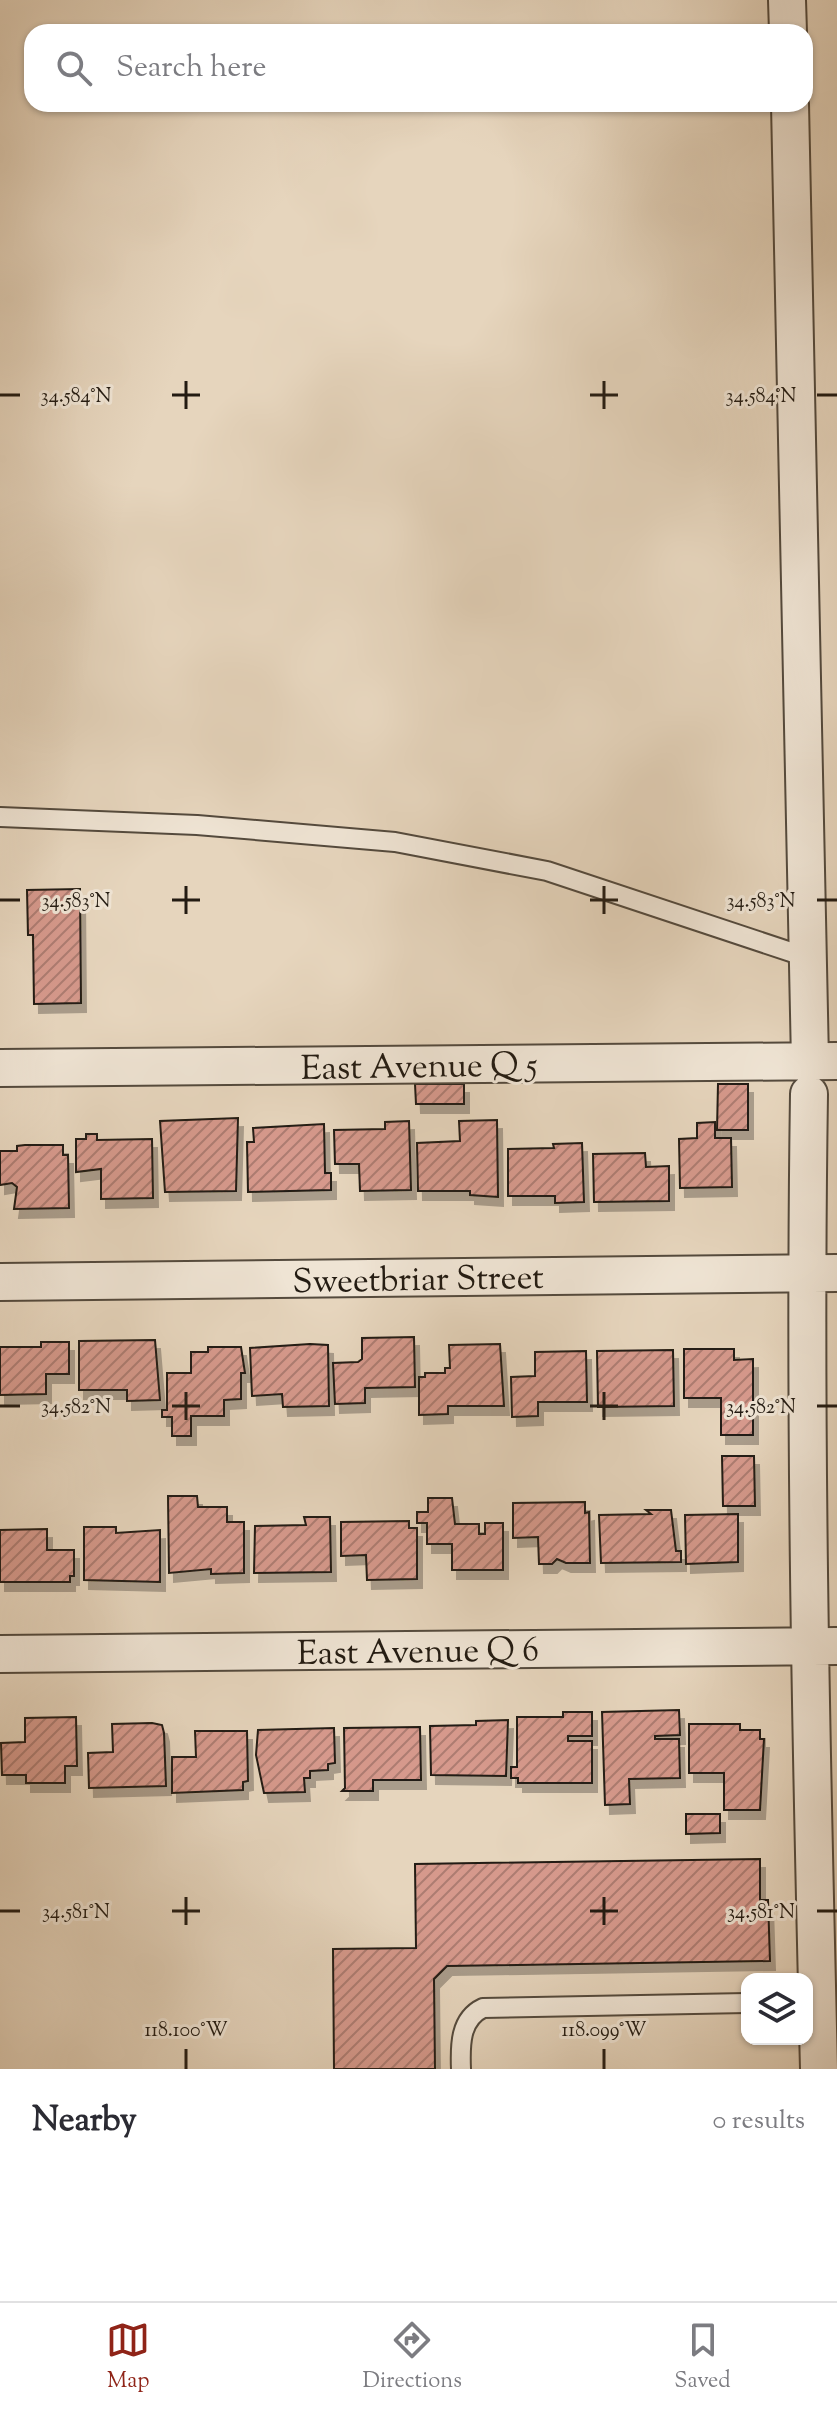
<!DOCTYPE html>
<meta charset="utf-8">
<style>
body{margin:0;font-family:"Sorts Mill Goudy",serif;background:#f7f7f7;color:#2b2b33}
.controls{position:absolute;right:24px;bottom:24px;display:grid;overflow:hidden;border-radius:16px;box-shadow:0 2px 6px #0004}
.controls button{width:72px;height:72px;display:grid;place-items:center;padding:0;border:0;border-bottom:2px solid #e1e1e2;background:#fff;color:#2b2b33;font:40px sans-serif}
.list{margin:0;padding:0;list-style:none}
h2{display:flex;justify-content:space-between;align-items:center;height:104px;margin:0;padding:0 32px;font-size:34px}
h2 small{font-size:26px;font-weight:400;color:#7c7c81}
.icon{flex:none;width:44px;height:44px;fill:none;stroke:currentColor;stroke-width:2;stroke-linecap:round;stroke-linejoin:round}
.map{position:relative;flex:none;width:837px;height:2069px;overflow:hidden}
.search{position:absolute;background:#fff;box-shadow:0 2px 6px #0004;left:24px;right:24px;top:24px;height:88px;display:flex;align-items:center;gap:20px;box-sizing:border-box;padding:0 28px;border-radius:24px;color:#7c7c81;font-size:30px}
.sheet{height:232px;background:#fff}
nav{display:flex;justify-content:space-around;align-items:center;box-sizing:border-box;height:112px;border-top:2px solid #e1e1e2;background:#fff;font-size:22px;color:#7c7c81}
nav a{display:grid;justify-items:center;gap:4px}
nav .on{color:#8f2418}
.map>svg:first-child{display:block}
</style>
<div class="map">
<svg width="837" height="2069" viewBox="0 0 837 2069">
<defs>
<pattern id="building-hatch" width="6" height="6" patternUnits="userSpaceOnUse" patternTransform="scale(2)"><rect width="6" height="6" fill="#d6998c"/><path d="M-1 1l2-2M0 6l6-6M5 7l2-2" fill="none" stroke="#ad7c71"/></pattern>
<filter id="shadow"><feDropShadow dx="5" dy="9" stdDeviation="0" flood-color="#0004"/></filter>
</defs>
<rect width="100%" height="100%" fill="#e6d5bd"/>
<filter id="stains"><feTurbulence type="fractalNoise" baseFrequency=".0025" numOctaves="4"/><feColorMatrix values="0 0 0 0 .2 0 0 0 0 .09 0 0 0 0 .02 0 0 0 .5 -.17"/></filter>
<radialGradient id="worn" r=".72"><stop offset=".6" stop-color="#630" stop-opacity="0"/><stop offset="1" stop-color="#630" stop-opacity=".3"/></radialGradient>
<!-- building -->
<path fill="url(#building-hatch)" stroke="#231b12" stroke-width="2" filter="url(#shadow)" d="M80,889L81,1003L34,1004L33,935H28L27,890Z
M415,1084H464V1104H416Z
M718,1084H748V1130H717Z
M238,1118L236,1191L165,1192L160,1121Z
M497,1120L498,1197L470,1195V1191H418L417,1143L460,1141L459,1121Z
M409,1121L411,1190L360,1191L359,1164H335L334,1130L385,1129V1122Z
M715,1122V1138H731L732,1187L680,1188L679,1139L697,1138V1123Z
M324,1124L325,1173H331V1190L248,1192L247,1142H254L253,1128Z
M86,1134H97V1140L152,1139L153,1198L101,1199V1169L76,1172V1139H86Z
M582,1143L584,1202L555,1203V1196H508V1149L554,1148L553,1144Z
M25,1145H63V1155H68L69,1208L14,1209L17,1187L12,1183L0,1185V1151H17V1146Z
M645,1153L646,1167L669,1166V1201L594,1202L593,1154Z
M414,1337L415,1387L365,1388V1403L335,1404L333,1363L358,1362L362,1359V1338Z
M155,1340L160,1400L127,1401V1390H79V1341Z
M41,1342H69V1374H46V1394L0,1395V1347H41Z
M310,1344L328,1345L329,1406L283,1407L282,1394L252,1396L250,1348Z
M500,1344L504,1406H448V1414L419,1415V1377H425V1373H445V1368H450L449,1345Z
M208,1347H241L245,1373H241V1399L224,1400V1416H191V1436H172V1417H162V1410H167V1373H191V1352H208Z
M684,1349H734V1360L753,1359V1435H721V1398H684Z
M673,1350L674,1406L598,1407L597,1351Z
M586,1351L587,1402H538V1416L512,1417L511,1377L535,1376V1352Z
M722,1456H754L755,1506H723Z
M168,1496H197L198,1507H227V1522H244V1573L211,1574V1569L169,1573Z
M428,1498H452L455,1524H479V1534H485V1523H503V1570H452V1544H427V1523H417V1512H428Z
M585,1502V1513L589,1512L590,1563H566L557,1559L552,1564H539L538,1537L513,1538V1503Z
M646,1510H671L676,1551H681V1562L601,1563L599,1515L651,1514Z
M738,1514V1562L686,1564L685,1515Z
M304,1517H330L331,1572L254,1573L255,1526L306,1525Z
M409,1521V1528H417V1579L367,1580L366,1555L341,1556V1522Z
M84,1527H116V1533L160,1530V1582L84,1580Z
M47,1529V1550H74V1576H70V1582H0V1530Z
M679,1710L680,1735L655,1736V1739H679L680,1778L629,1779L630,1804L605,1805L602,1712Z
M563,1712H592V1736H568V1741H592V1783H518V1778H511V1767H517V1717H563Z
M76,1717L77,1766H65V1783H26V1775H2L1,1743L25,1742V1718Z
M508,1720L506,1776L431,1775L430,1726L476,1725V1721Z
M152,1723L162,1725L164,1733L166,1786L89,1788L88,1753L113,1752L112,1724Z
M689,1724H740V1730H760V1739H764L760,1810H724V1773H689Z
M420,1727L421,1780H373V1791H342L345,1788L344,1728Z
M334,1728L335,1763L328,1764V1770L310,1771V1778H304L305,1792L264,1793L256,1755L258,1730Z
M195,1731H247L248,1781L243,1782V1790L172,1793V1757H196Z
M686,1814H720V1833L686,1834Z
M760,1859V1900H768L770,1961L447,1966L434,1979L435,2069H334L333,1949L416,1948L415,1864Z"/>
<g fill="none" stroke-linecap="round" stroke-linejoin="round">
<defs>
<path id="lane" d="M0,817L197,825L395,842L547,871L809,958
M461,2069C460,2045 460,2019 483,2008L747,2003"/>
<path id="street" d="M787,0L788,32
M790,104L810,1061
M0,1068L837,1061
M809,1094C804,1419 811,1744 819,2069
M0,1282L837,1273
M0,1654L837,1646"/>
</defs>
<!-- lane casing -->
<use href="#lane" stroke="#544a3d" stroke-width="22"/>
<!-- street casing -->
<use href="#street" stroke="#544a3d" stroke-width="40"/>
<!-- lane -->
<use href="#lane" stroke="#efe4d4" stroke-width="18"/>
<!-- street -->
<use href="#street" stroke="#efe4d4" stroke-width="36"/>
</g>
<!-- ticks -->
<path fill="none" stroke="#231b12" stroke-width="3" d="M186,381V409M604,381V409M0,395H20M172,395H200M590,395H618M817,395H837M186,886V914M604,886V914M0,900H20M172,900H200M590,900H618M817,900H837M186,1392V1420M604,1392V1420M0,1406H20M172,1406H200M590,1406H618M817,1406H837M186,1897V1925M604,1897V1925M0,1911H20M172,1911H200M590,1911H618M817,1911H837M186,2049V2069M604,2049V2069"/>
<g text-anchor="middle" stroke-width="6" stroke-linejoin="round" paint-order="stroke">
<!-- street labels -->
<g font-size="34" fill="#231b12" stroke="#efe4d4">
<text transform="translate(419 1065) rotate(-1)" y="12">East Avenue Q 5</text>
<text transform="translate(418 1278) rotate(-1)" y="12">Sweetbriar Street</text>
<text transform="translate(418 1650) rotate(-1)" y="12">East Avenue Q 6</text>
</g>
</g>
<g font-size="20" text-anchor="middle" fill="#231b12" stroke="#efe4d4" stroke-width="6" stroke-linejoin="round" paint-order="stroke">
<text x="76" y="402">34.584°N</text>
<text x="761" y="402">34.584°N</text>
<text x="76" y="907">34.583°N</text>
<text x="761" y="907">34.583°N</text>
<text x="76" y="1413">34.582°N</text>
<text x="761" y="1413">34.582°N</text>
<text x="76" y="1918">34.581°N</text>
<text x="761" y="1918">34.581°N</text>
<text x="186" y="2036">118.100°W</text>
<text x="604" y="2036">118.099°W</text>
</g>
<rect width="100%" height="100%" filter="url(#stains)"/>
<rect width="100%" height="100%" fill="url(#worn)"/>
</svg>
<div class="controls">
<button><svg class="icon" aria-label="layers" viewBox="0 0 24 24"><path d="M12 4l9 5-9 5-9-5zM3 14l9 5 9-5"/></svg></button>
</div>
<div class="search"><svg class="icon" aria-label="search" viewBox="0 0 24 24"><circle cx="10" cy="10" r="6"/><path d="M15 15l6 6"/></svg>Search here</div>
</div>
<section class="sheet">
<h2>Nearby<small>0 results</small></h2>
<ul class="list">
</ul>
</section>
<nav>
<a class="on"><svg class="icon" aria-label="map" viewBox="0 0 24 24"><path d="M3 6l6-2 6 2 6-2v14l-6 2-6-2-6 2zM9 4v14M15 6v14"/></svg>Map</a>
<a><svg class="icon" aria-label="directions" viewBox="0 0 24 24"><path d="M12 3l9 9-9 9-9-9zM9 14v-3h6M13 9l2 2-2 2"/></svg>Directions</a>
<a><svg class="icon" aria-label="saved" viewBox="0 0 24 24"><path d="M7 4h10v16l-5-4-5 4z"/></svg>Saved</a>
</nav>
